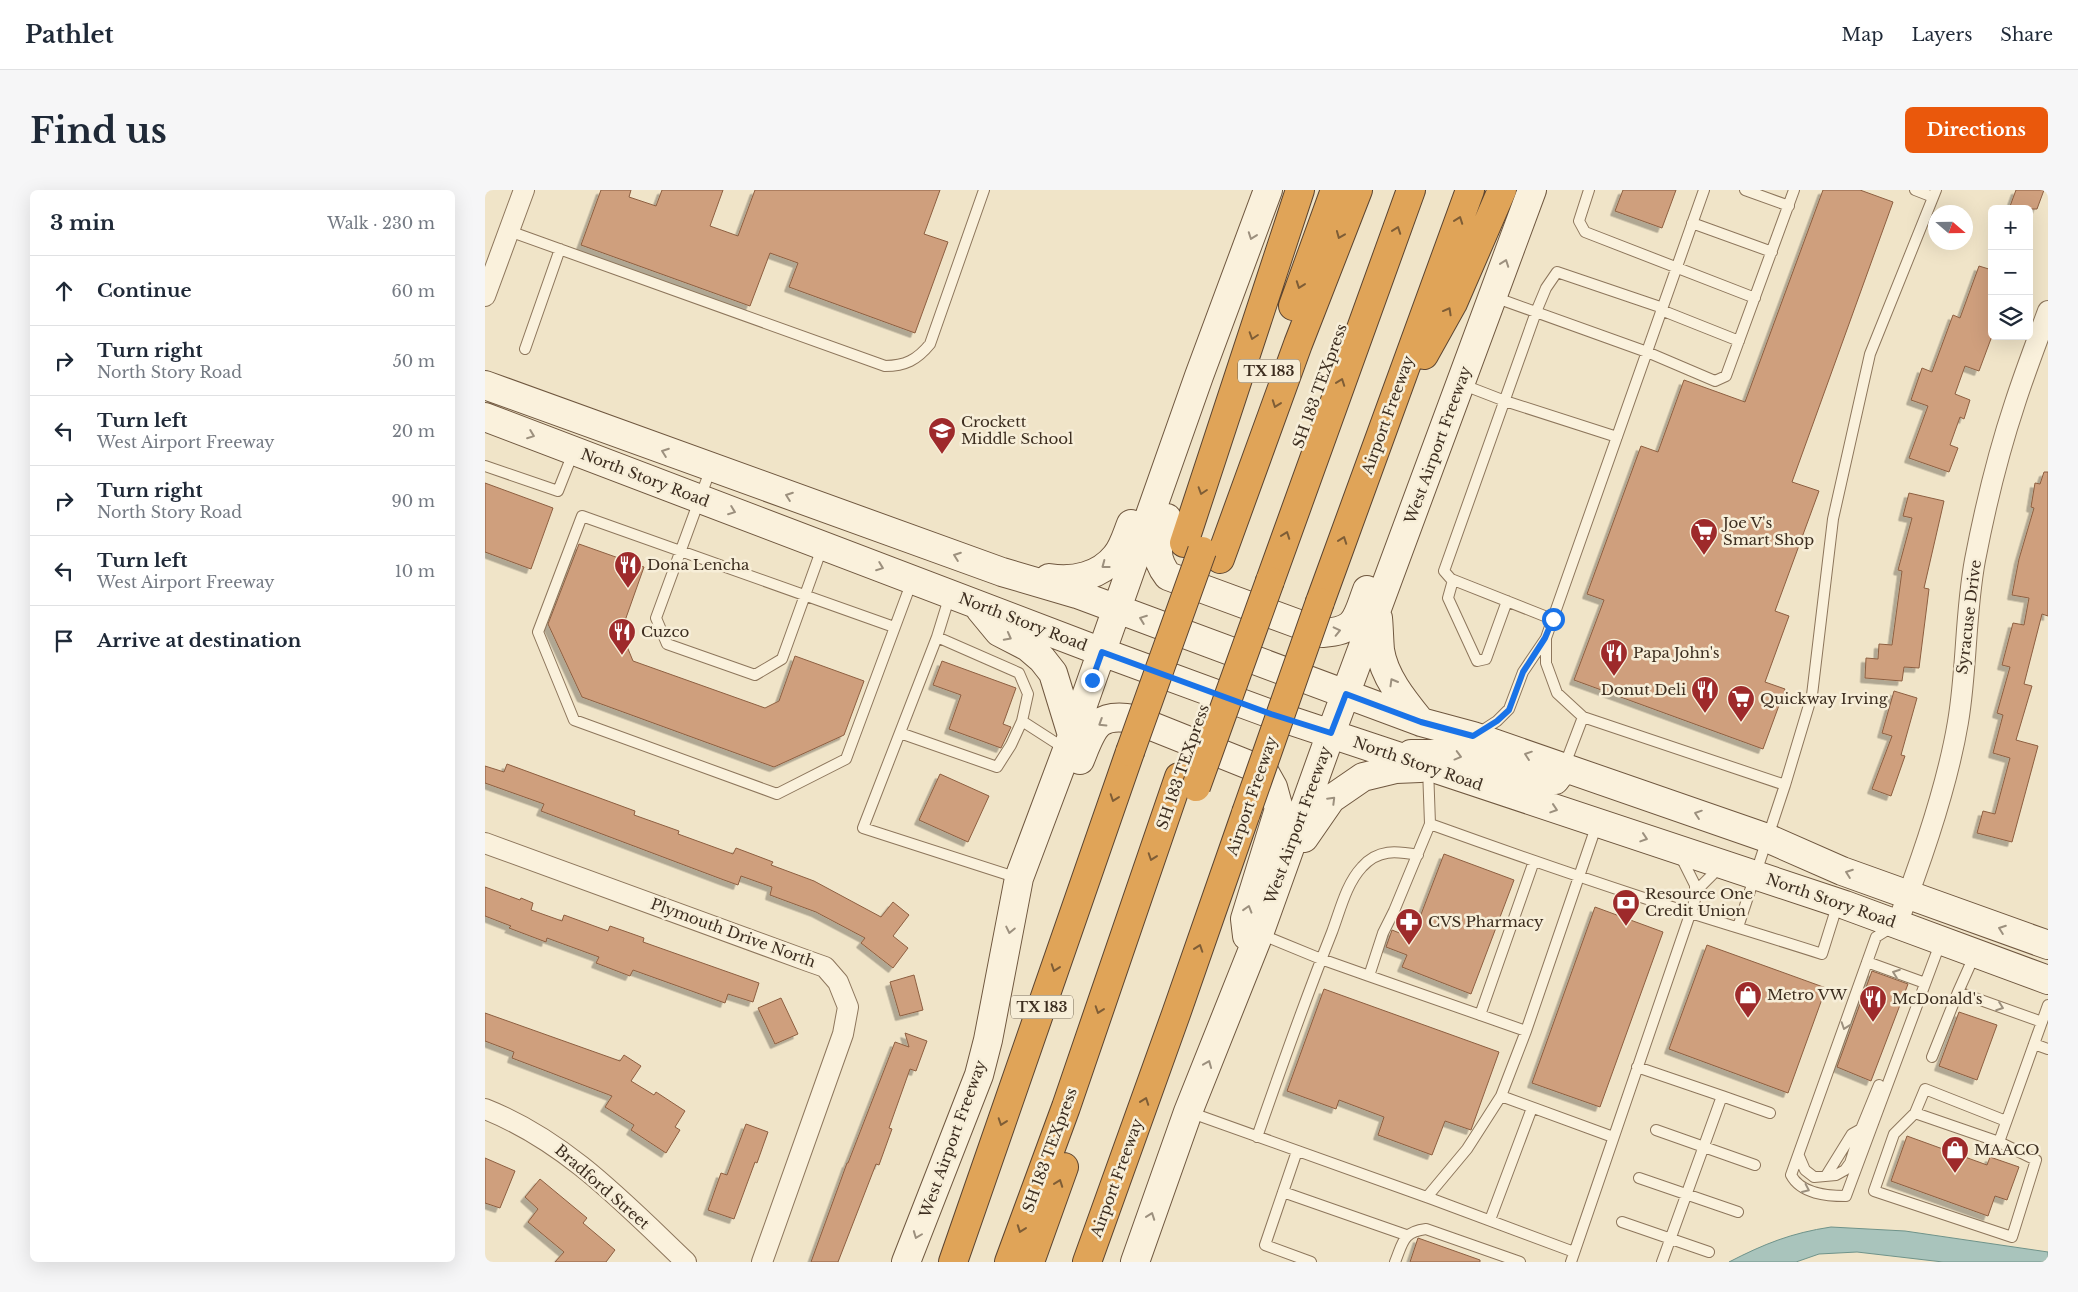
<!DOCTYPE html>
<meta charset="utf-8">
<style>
body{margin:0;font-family:"Libre Baskerville",serif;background:#f6f6f7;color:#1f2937}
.controls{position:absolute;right:15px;top:15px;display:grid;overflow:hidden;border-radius:8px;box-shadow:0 5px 20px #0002}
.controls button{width:45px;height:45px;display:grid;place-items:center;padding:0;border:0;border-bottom:1px solid #e0e1e3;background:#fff;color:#1f2937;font:25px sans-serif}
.compass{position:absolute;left:1443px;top:15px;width:45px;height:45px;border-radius:50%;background:#fff;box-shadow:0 5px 20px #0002;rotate:110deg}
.stop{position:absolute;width:15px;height:15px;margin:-11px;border:4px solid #1a73e8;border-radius:50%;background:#fff}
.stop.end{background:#1a73e8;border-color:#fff;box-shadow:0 1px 5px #0008}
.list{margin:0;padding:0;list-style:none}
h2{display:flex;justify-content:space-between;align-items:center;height:65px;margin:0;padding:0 20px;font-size:21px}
h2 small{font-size:16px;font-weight:400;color:#747a83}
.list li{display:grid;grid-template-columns:32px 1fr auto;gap:15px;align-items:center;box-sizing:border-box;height:70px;padding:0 20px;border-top:1px solid #e0e1e3}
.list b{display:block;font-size:19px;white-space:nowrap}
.list p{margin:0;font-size:16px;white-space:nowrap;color:#747a83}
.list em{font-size:16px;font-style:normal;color:#747a83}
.icon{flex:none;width:28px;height:28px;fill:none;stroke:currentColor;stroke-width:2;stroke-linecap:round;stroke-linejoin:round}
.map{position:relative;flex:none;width:1563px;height:1072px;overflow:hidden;border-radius:8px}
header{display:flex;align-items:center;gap:30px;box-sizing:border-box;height:70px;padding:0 25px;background:#fff;border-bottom:1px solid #e0e1e3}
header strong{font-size:24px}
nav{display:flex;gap:28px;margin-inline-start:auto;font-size:18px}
.intro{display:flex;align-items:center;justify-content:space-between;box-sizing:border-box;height:120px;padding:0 30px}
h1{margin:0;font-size:35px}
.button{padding:12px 22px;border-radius:8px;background:#ea580c;color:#fff;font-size:18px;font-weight:700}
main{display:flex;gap:30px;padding:0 30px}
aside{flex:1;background:#fff;border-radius:8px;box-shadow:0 5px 20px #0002}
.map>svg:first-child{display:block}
</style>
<header>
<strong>Pathlet</strong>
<nav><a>Map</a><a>Layers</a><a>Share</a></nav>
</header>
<div class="intro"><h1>Find us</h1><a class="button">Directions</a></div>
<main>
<aside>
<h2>3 min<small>Walk · 230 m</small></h2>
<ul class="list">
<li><svg class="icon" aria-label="ahead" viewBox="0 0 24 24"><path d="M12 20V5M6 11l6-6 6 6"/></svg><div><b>Continue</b></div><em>60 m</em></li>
<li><svg class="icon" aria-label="right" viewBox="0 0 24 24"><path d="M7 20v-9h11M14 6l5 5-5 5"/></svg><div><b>Turn right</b><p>North Story Road</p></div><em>50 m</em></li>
<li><svg class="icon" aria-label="left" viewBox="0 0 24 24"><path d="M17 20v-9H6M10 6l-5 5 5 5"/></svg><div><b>Turn left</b><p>West Airport Freeway</p></div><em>20 m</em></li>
<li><svg class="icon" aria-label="right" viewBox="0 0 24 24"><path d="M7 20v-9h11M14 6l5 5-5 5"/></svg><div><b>Turn right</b><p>North Story Road</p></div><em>90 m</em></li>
<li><svg class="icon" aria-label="left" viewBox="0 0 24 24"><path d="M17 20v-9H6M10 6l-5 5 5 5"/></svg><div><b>Turn left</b><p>West Airport Freeway</p></div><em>10 m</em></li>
<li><svg class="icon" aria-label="arrive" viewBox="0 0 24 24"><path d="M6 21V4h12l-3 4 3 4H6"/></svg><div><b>Arrive at destination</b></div></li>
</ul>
</aside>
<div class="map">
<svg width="1563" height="1072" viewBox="0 0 1563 1072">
<defs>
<filter id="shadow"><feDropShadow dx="-4.5" dy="4.5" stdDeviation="0" flood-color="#0004"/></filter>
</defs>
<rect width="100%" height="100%" fill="#f0e4c8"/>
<!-- water -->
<path fill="#a9c4bc" stroke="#6f938a" d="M1346,1037L1420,1041L1563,1062V1072H1458L1372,1062L1334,1064L1311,1072H1244C1279,1054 1306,1043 1346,1037Z"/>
<!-- building -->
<path fill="#cf9f7d" stroke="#8d5f41" filter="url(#shadow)" d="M116,0H146L144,7L171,16L177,0H238L225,36L253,46L270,0H455L439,44L463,52L430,143L304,97L313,73L285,63L265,116L96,55Z
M1138,0H1191L1177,38L1130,21Z
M1338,0H1375L1408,12L1307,292L1334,301L1290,421L1304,426L1280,492L1300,499L1278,559L1089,490L1119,410L1102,404L1156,256L1173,262L1199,190L1260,212Z
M1531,0H1559L1552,19H1524Z
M1494,76L1507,80V146L1494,181L1480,176L1470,204L1485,210L1479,229L1475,227L1465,255L1473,258L1464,282L1424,268L1443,216L1426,210L1437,178L1447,182L1468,125L1475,128Z
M1559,282H1563V426L1557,424L1539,494L1547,496L1531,550L1553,556L1527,652L1492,643L1498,621L1510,624L1525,568L1508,563L1518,525L1512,523L1525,477L1517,475L1528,433L1539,435L1544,408L1527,405L1534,369L1549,318L1546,317L1550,293L1555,294Z
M0,293L68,318L46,379L0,362Z
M1424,303L1459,311L1439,398L1444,399L1434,478L1419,477L1417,491L1380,488L1381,468L1393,469L1394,454L1407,455L1417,381L1413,380L1427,328L1418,326Z
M94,354L159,377L136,442L148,471L280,518L294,511L310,466L379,491L359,545L289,577L97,507L63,434Z
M457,471L531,498L518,534L526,537L516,558L464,539L476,505L448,495Z
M1409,501L1432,508L1416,565L1420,566L1406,606L1387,599L1407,546L1397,543Z
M22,574L150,621L149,625L194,641L193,644L248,664L251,658L288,672L286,675L329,691L396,727L408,712L424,725L408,746L423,758L408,778L376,753L380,748L331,722L285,705L287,697L256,686L253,695L239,690L56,621L59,614L0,593V576L19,582Z
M455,584L504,606L483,652L434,630Z
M959,664L1029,690L986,804L917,777L922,765L901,757L907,740L927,748Z
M0,697L35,710L36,708L48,713L46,720L77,731L79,725L123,741L125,736L159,748L158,752L274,793L268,812L243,804L240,813L148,780L145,786L111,773L114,767L62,748L61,752L24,738L26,736L0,726Z
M1110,717L1178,742L1115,917L1047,893Z
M1222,755L1341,798L1303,903L1184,859Z
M1387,781L1423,794L1386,891L1352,877Z
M429,785L438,820L415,826L405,792Z
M839,799L1014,862L986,940L960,931L947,965L893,945L899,927L854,910L851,919L802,901Z
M296,808L313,844L290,854L273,818Z
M1474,822L1512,835L1492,890L1454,876Z
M0,823L135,871L139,865L156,876L146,891L169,905L171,902L200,921L190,937L195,940L181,963L146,940L149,935L120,917L127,906L27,868L29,862L0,851Z
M420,843L442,851L431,881L425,879L404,938L407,939L394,975L391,974L353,1072H326L362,973H363L410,852L424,857Z
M261,934L283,942L272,973L270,972L249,1029L223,1020L236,983L242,985Z
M1422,946L1502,975L1505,967L1534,977L1522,1010L1510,1006L1503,1026L1406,991Z
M0,968L30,981L15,1018L0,1013Z
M55,989L102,1028L98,1033L130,1060L121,1072H70L79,1062L43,1032L53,1019L40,1007Z
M933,1048L995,1070V1072H925Z"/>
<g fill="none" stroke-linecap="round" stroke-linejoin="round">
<defs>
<path id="lane" d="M1104,0L1094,31L1100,42L1270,108
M1219,0L1061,448V473L1072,503L1098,527L1300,595
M1260,0L1304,16
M1430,0L1448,7
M1207,33L1287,62
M24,41L400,176C420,176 432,170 445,154L499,0
M1009,107L1162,162L1230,191L1241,186L1309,0
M1176,120L1254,151
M40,159L75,59
M976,194L1020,211L1132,247
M0,276L73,301L88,263
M226,278L171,428L182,454L270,485L297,469L337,358
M968,390L963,408L992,471L1001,469L1022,411
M465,405L452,447L534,483L543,504L537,531L582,560
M1067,429L966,389L959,381L1051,122L1061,98L1072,82L1178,118
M409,437L97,326L53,442L89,530L292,604L361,569L427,391
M452,447L378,638L533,688
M415,543L512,577L526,555L537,531
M992,544L1012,531L1024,519L1038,482L1061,448
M1079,577L1098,527
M943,578L945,634
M1112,634L1041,841L884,786L898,743L909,721L945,634C1017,660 1089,685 1162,709C1220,728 1278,745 1337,764L1353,713
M1195,665L1210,695V704
M1253,737L1300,595L1327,505L1348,329L1385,164L1451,0
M1407,737L1391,747L1306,985C1316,1004 1342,1006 1361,1006L1456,751
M775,744L836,769L884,786
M1382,772L1440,793
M1473,802L1557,832
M995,825L1049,671
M1549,854L1563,859
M1447,867L1473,802L1490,764
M1152,877L1237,906L1177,1072
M1016,906L1128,947
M1237,906L1285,923
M704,922L947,1009L1089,1062
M1430,923L1440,899L1521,931
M1171,940L1270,975
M772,947C796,878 820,810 847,742C855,721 861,694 877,677C893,659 911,661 933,665
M1514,952L1551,970L1527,1047L1389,1001L1409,944L1430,923L1514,952L1563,815
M812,961L780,1055L826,1072
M1314,966L1320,980L1329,987L1351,985L1360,980L1365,973L1376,939L1394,895
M1341,986L1367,944L1376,939
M1154,988L1253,1022
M798,1002L921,1045
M942,1007L982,959L1016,906L1041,841
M1005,1030L1047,918
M1137,1032L1224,1062
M910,1072C918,1053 917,1042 941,1039L1035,1072
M1086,1072L1214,698L1229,683L1237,678"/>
<path id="street" d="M0,106L39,0
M0,653L323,771L340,777L353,792L363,817L358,844L277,1072
M1412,734C1436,672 1462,598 1473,532C1482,479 1480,424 1490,370C1500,318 1513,264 1530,213C1540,182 1552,151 1563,121
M0,919C81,951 139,1013 201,1072"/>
<path id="secondary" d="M0,195L517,382L592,404L936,532L988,546L1282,648L1357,681L1563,755
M0,227L617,462L786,524L1360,715L1563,790
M682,328C674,352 666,364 683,386L838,443C872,441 871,429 882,400
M564,388C589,392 615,386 631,366C638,358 642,344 646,334
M495,419L514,442L543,457L557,469L568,483L587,545
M893,428C894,438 894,449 895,460C899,487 919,511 936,532
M926,564H966L1059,591L1070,590L1079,578
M595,570C608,538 611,522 649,529L779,581L788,597L794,619L760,729L762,746
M819,648L846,609L878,587L911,579L935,578
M421,1072L494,885L503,850L534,688L582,560L714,186L783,0
M650,1072L703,922L774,744L846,543L1047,0"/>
<path id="highway" d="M808,116L850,0
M939,165L968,113L1017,0
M699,353L815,0
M735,369L813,154L873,0
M785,391L926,0
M835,412L985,0
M468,1072L645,562
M524,1072L581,917L694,587
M545,1072L579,977
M602,1072L691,824L761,623"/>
</defs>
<!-- lane casing -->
<use href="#lane" stroke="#8d765c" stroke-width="12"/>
<!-- street casing -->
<use href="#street" stroke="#8d765c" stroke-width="22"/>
<!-- secondary casing -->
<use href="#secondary" stroke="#6f573f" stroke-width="30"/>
<!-- highway casing -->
<use href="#highway" stroke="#5b4430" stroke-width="30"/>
<!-- lane -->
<use href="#lane" stroke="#faf1dc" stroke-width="10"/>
<!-- street -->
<use href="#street" stroke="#faf1dc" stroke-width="20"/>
<!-- secondary -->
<use href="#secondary" stroke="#faf1dc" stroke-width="28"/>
<!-- highway -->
<use href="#highway" stroke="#e0a458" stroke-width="28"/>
<defs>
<path id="highway-bridge" d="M645,562L717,361
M711,597L785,391
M761,623L835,412"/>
</defs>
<!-- highway-bridge casing -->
<use href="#highway-bridge" stroke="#5b4430" stroke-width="30" stroke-linecap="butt"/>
<!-- highway-bridge -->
<use href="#highway-bridge" stroke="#e0a458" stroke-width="28"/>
</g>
<!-- one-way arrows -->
<defs><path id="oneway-chevron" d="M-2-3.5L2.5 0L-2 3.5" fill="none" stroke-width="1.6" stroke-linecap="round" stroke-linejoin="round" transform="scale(1.25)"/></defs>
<g stroke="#7e5d36">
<use href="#oneway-chevron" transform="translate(974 30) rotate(-70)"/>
<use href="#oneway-chevron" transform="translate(912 40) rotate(-70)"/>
<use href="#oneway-chevron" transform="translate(855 45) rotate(112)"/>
<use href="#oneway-chevron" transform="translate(815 95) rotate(110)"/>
<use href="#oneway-chevron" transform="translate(963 121) rotate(-61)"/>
<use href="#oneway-chevron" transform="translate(768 146) rotate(108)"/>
<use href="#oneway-chevron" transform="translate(856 192) rotate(-70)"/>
<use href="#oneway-chevron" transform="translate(791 214) rotate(110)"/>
<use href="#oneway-chevron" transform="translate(717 301) rotate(108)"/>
<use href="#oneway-chevron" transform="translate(801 345) rotate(-70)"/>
<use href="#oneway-chevron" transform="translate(858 350) rotate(-70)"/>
<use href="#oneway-chevron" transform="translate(629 608) rotate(109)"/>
<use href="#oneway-chevron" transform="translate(667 667) rotate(109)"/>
<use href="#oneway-chevron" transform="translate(714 758) rotate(-71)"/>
<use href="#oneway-chevron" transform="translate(570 778) rotate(109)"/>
<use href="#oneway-chevron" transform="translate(614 820) rotate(109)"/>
<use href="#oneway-chevron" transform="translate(660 911) rotate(-70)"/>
<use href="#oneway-chevron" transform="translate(517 932) rotate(109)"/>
<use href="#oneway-chevron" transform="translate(574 993) rotate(-70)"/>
<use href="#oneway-chevron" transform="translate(536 1039) rotate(110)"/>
</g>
<g stroke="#9c907e">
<use href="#oneway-chevron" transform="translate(767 46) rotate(110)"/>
<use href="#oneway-chevron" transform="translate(1020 73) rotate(-70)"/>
<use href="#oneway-chevron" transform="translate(46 245) rotate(21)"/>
<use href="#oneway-chevron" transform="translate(180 262) rotate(-160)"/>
<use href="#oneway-chevron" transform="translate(304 306) rotate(-160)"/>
<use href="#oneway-chevron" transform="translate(247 321) rotate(21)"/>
<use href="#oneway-chevron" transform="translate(472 366) rotate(-160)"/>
<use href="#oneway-chevron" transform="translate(620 375) rotate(143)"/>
<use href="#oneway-chevron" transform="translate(395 377) rotate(21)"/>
<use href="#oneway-chevron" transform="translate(658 429) rotate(-159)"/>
<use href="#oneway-chevron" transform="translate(852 441) rotate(-13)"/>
<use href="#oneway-chevron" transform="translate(523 447) rotate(28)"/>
<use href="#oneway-chevron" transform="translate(908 492) rotate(-120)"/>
<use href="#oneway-chevron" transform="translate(617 533) rotate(148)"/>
<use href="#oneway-chevron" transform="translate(1043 565) rotate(-161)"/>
<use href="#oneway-chevron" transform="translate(973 566) rotate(15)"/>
<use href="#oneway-chevron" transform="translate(847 610) rotate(-45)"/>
<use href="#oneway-chevron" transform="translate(1069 619) rotate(18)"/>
<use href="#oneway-chevron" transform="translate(1213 624) rotate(-161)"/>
<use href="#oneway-chevron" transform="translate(1159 648) rotate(18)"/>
<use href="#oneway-chevron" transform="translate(1364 683) rotate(-160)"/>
<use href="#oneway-chevron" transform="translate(763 719) rotate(-73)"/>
<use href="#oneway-chevron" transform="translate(1517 739) rotate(-160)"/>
<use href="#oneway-chevron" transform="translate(525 740) rotate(102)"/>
<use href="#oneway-chevron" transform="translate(1411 783) rotate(-160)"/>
<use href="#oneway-chevron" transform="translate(1515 817) rotate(20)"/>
<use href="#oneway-chevron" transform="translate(1360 836) rotate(109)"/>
<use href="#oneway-chevron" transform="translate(723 874) rotate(-68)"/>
<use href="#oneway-chevron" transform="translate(1321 999) rotate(25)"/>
<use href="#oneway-chevron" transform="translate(666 1026) rotate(-70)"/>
<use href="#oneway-chevron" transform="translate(432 1045) rotate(111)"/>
</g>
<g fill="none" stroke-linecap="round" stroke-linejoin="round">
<!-- route -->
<path stroke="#1a73e8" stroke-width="6" d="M607,490L617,462L786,524L846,543L861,504L936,532L988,546L1012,531L1024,520L1038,482L1060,448L1068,429"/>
</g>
<!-- icons -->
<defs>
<symbol id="school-pin" viewBox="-11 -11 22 30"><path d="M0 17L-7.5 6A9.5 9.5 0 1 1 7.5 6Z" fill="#9e2a2b" stroke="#f7eed8"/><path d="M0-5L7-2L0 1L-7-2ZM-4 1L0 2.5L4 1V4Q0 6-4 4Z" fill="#fff"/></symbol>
<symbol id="supermarket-pin" viewBox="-11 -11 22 30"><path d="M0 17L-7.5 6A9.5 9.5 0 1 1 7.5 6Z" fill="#9e2a2b" stroke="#f7eed8"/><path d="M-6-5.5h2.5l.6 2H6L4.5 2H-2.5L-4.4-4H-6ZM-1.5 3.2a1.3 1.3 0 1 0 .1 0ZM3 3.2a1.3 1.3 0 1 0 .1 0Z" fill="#fff"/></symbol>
<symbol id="restaurant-pin" viewBox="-11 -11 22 30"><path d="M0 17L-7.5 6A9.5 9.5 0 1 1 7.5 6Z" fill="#9e2a2b" stroke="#f7eed8"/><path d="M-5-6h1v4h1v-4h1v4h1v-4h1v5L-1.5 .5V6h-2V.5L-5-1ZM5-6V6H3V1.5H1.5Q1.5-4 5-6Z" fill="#fff"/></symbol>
<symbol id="bank-pin" viewBox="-11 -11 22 30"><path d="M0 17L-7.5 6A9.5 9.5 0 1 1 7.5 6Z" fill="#9e2a2b" stroke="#f7eed8"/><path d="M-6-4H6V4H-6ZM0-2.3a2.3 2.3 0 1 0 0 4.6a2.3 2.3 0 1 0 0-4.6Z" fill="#fff"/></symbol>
<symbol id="pharmacy-pin" viewBox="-11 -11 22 30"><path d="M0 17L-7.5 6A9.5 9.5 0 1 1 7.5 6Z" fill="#9e2a2b" stroke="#f7eed8"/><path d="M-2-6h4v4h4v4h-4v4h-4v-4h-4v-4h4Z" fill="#fff"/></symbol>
<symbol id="shop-pin" viewBox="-11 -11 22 30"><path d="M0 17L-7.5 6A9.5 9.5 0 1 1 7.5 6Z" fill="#9e2a2b" stroke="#f7eed8"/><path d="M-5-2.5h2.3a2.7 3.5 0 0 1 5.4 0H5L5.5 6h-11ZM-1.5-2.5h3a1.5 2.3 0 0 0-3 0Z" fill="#fff"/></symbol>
</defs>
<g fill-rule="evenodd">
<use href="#school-pin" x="441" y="225" width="32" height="43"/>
<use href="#supermarket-pin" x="1203" y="326" width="32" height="43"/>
<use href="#restaurant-pin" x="127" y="359" width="32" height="43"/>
<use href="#restaurant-pin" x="121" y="426" width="32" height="43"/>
<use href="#restaurant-pin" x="1113" y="447" width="32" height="43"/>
<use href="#restaurant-pin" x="1204" y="484" width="32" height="43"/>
<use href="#supermarket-pin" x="1240" y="493" width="32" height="43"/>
<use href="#bank-pin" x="1125" y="697" width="32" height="43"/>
<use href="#pharmacy-pin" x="908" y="716" width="32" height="43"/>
<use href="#shop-pin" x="1247" y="789" width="32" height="43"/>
<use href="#restaurant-pin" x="1372" y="793" width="32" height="43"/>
<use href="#shop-pin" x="1454" y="944" width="32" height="43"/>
</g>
<g text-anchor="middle" stroke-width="5" stroke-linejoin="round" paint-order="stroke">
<!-- shield labels -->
<g fill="#f7eed8" stroke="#756857" stroke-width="1">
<rect x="753" y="169.5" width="62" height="23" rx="4"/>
<rect x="526" y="805.5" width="62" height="23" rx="4"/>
</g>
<g font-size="14" font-weight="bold" fill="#3d2e20">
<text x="784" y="186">TX 183</text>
<text x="557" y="822">TX 183</text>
</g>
<!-- street labels -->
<g font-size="15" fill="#3d2e20" stroke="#f7eed8">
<text transform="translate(835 196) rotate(-70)" y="5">SH 183 TEXpress</text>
<text transform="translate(903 225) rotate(-70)" y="5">Airport Freeway</text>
<text transform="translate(953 255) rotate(-70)" y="5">West Airport Freeway</text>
<text transform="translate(160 288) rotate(21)" y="5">North Story Road</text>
<text transform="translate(1484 427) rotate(-83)" y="5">Syracuse Drive</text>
<text transform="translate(538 432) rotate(21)" y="5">North Story Road</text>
<text transform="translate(933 574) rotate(19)" y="5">North Story Road</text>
<text transform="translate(698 577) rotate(-71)" y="5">SH 183 TEXpress</text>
<text transform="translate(767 606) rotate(-71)" y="5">Airport Freeway</text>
<text transform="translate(813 635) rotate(-70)" y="5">West Airport Freeway</text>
<text transform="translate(1346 711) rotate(19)" y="5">North Story Road</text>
<text transform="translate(248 743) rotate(20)" y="5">Plymouth Drive North</text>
<text transform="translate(468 949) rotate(-70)" y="5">West Airport Freeway</text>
<text transform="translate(565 960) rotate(-70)" y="5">SH 183 TEXpress</text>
<text transform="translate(632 988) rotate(-70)" y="5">Airport Freeway</text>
<text transform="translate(117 997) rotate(41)" y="5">Bradford Street</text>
</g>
<!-- poi labels -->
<g font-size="15" fill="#3d2e20" stroke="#f7eed8" text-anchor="start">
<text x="476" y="237">Crockett<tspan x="476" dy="17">Middle School</tspan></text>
<text x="1238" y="338">Joe V's<tspan x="1238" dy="17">Smart Shop</tspan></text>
<text x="162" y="380">Dona Lencha</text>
<text x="156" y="447">Cuzco</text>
<text x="1148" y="468">Papa John's</text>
<text x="1201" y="505" text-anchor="end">Donut Deli</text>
<text x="1275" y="514">Quickway Irving</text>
<text x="1160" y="709">Resource One<tspan x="1160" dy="17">Credit Union</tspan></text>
<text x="943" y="737">CVS Pharmacy</text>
<text x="1282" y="810">Metro VW</text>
<text x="1407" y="814">McDonald's</text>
<text x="1489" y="965">MAACO</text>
</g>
</g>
</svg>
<div class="controls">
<button>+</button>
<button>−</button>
<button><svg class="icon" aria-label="layers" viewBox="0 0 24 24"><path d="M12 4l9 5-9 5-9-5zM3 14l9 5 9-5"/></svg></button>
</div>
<svg class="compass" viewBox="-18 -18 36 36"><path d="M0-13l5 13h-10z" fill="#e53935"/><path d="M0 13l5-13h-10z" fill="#747a83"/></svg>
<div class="stop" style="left:1068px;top:429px"></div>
<div class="stop end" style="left:607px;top:490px"></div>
</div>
</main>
